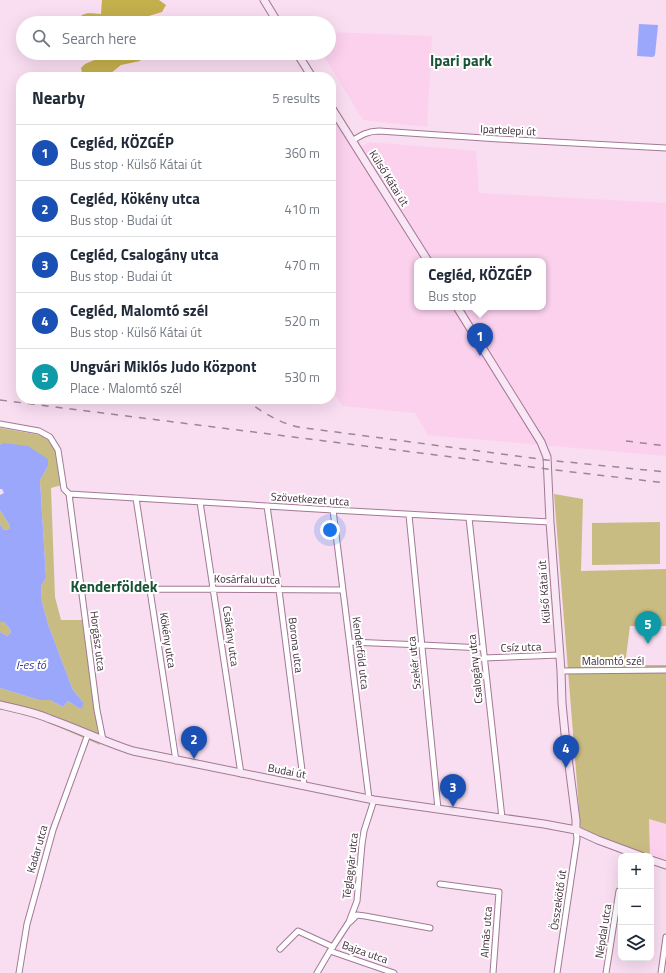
<!DOCTYPE html>
<meta charset="utf-8">
<style>
body{margin:0;font-family:"Titillium Web",sans-serif;background:#f2f2f3;color:#1f2937}
.controls{position:absolute;right:12px;bottom:12px;display:grid;overflow:hidden;border-radius:8px;box-shadow:0 4px 16px #0002}
.controls button{width:36px;height:36px;display:grid;place-items:center;padding:0;border:0;border-bottom:1px solid #e0e1e3;background:#fff;color:#1f2937;font:20px sans-serif}
.you{position:absolute;left:330px;top:530px;width:14px;height:14px;margin:-10px;border:3px solid #fff;border-radius:50%;background:#1a73e8;box-shadow:0 0 0 6px #1a73e833}
.badge{display:grid;place-items:center;width:26px;height:26px;border-radius:50%;background:#2563eb;color:#fff;font-size:13px;font-weight:700}
.pin{position:absolute;translate:-50% -33px;filter:drop-shadow(0 1px 2px #0008)}
.pin::after{content:'';position:absolute;top:21px;width:14px;height:12px;background:inherit;clip-path:polygon(0 0,100% 0,50% 100%)}
.popup{position:absolute;left:414px;top:258px;width:132px;height:52px;box-sizing:border-box;display:grid;place-content:center;border-radius:8px;background:#fff;filter:drop-shadow(0 1px 3px #0005);font-size:13px;white-space:nowrap;color:#747a83}
.popup b{font-size:15px;color:#1f2937}
.popup::after{content:'';position:absolute;left:50%;top:100%;margin-left:-8px;border:8px solid transparent;border-top-color:#fff}
.list{margin:0;padding:0;list-style:none}
h2{display:flex;justify-content:space-between;align-items:center;height:52px;margin:0;padding:0 16px;font-size:17px}
h2 small{font-size:13px;font-weight:400;color:#747a83}
.list li{display:grid;grid-template-columns:26px 1fr auto;gap:12px;align-items:center;box-sizing:border-box;height:56px;padding:0 16px;border-top:1px solid #e0e1e3}
.list b{display:block;font-size:15px;white-space:nowrap}
.list p{margin:0;font-size:13px;white-space:nowrap;color:#747a83}
.list em{font-size:13px;font-style:normal;color:#747a83}
.icon{flex:none;width:22px;height:22px;fill:none;stroke:currentColor;stroke-width:2;stroke-linecap:round;stroke-linejoin:round}
.map{position:relative;flex:none;width:666px;height:973px;overflow:hidden}
.search{position:absolute;background:#fff;box-shadow:0 4px 16px #0002;left:16px;top:16px;width:320px;height:44px;display:flex;align-items:center;gap:10px;box-sizing:border-box;padding:0 14px;border-radius:22px;color:#747a83;font-size:15px}
.panel{position:absolute;background:#fff;box-shadow:0 4px 16px #0002;left:16px;top:72px;width:320px;height:332px;border-radius:16px}
.map>svg:first-child{display:block}
</style>
<div class="map">
<svg width="666" height="973" viewBox="0 0 666 973">
<rect width="100%" height="100%" fill="#f9ddf1"/>
<!-- built -->
<path fill="#fbd1ee" fill-rule="evenodd" d="M329,32L432,36L427,127L363,120L322,53H329Z
M331,112L356,150L369,142L476,151L479,193L666,203V456L428,435L415,413L342,406L331,388ZM417,261H543V307H417Z
M649,819L666,824V870L651,863V856H650Z"/>
<!-- green -->
<path fill="#c9bc82" d="M0,428L46,436L50,440L57,451L62,485L51,488L55,597L61,620H82L100,745L40,719L0,708V688L39,700H50L63,707L68,701L80,709L83,702L73,690L49,627L42,602L41,586L46,578L40,480L48,466L2,443L0,445Z
M554,494L583,499L581,571L666,569V626H630L625,665H666V824L649,819L650,856H634L581,834Z
M0,510L10,526V528L7,530L3,529L0,524Z
M660,522V564L592,565V523Z
M0,622H4L10,629L11,632L7,636L0,632Z"/>
<!-- forest -->
<path fill="#c4af4d" d="M102,0H159L166,5L162,12L142,18L143,23H75C82,11 88,13 101,14Z
M106,53H142L140,61L121,65L106,77H83L81,68L85,64L106,55Z"/>
<!-- water -->
<path fill="#9ba7fa" d="M639,24L658,25L655,55L653,57L637,56Z
M2,443L28,446L48,459V466L40,480L46,578L41,586L42,602L49,627L73,690L83,702V706L80,709L68,701L63,707L50,700H39L0,688V632L7,636L11,632L10,629L4,622H0V524L3,529L7,530L10,528V526L0,510V495L4,493L2,489H0V445Z"/>
<g fill="none" stroke-linecap="round" stroke-linejoin="round">
<defs>
<path id="street" d="M352,141C361,135 368,131 379,131L499,139L666,148
M0,424L39,431L50,437L58,450L64,489L69,494L97,710L103,740
M69,494L333,510L550,522
M136,498L176,761
M200,502L241,774
M267,506L279,590L304,786
M333,510L369,799
M409,515L438,809
M469,518L502,818
M150,589L343,590
M350,642L422,645L483,648
M484,658L559,655
M561,671L666,670
M440,884L499,892L493,973
M350,922L357,915L365,916L430,928
M280,949L298,931L333,947
M330,951L394,973
M19,973L27,924L53,830L88,734
M317,973L330,951L349,922L357,901L362,844L364,831L374,800
M557,973L577,839L576,830
M606,973L619,891
M661,973L666,937"/>
<path id="secondary" d="M264,0L278,23
M297,53L312,77
M331,107L428,261
M457,307L541,442L547,457L550,522L561,671L562,703L565,734L576,820V830
M0,705C17,709 34,712 50,719C78,729 105,742 133,751L374,800L544,824L576,830L598,840L641,856
M651,860L666,865"/>
</defs>
<!-- street casing -->
<use href="#street" stroke="#a27996" stroke-width="7"/>
<!-- secondary casing -->
<use href="#secondary" stroke="#a27996" stroke-width="9"/>
<!-- street -->
<use href="#street" stroke="#fff" stroke-width="5"/>
<!-- secondary -->
<use href="#secondary" stroke="#fae7f5" stroke-width="7"/>
<!-- rail -->
<path stroke="#9d8697" stroke-width="1.5" stroke-dasharray="7 7" stroke-linecap="butt" d="M244,399C259,410 276,421 294,426C301,428 307,428 313,429L547,460L666,472
M0,400L547,469L666,483
M626,441L666,446"/>
</g>
<g text-anchor="middle" stroke-width="4" stroke-linejoin="round" paint-order="stroke">
<!-- street labels -->
<g font-size="11" fill="#3d2b38" stroke="#fff">
<text transform="translate(508 130) rotate(3)" y="4">Ipartelepi út</text>
<text transform="translate(389 178) rotate(58)" y="4">Külső Kátai út</text>
<text transform="translate(310 499) rotate(4)" y="4">Szövetkezet utca</text>
<text transform="translate(247 579) rotate(1)" y="4">Kosárfalu utca</text>
<text transform="translate(544 592) rotate(-94)" y="4">Külső Kátai út</text>
<text transform="translate(231 636) rotate(82)" y="4">Csákány utca</text>
<text transform="translate(168 640) rotate(81)" y="4">Kökény utca</text>
<text transform="translate(98 641) rotate(83)" y="4">Horgász utca</text>
<text transform="translate(296 645) rotate(83)" y="4">Borona utca</text>
<text transform="translate(521 647) rotate(-2)" y="4">Csíz utca</text>
<text transform="translate(361 653) rotate(83)" y="4">Kenderföld utca</text>
<text x="613" y="665">Malomtó szél</text>
<text transform="translate(414 663) rotate(-96)" y="4">Szekér utca</text>
<text transform="translate(475 669) rotate(-96)" y="4">Csalogány utca</text>
<text transform="translate(287 771) rotate(11)" y="4">Budai út</text>
<text transform="translate(37 849) rotate(-74)" y="4">Kadar utca</text>
<text transform="translate(350 866) rotate(-83)" y="4">Téglagyár utca</text>
<text transform="translate(558 900) rotate(-82)" y="4">Összekötő út</text>
<text transform="translate(603 931) rotate(-81)" y="4">Népdal utca</text>
<text transform="translate(486 932) rotate(-86)" y="4">Almás utca</text>
<text transform="translate(365 952) rotate(19)" y="4">Bajza utca</text>
</g>
<!-- water labels -->
<g font-size="12" font-style="italic" fill="#343391" stroke="#fff">
<text x="31" y="669">I-es tó</text>
</g>
<!-- district labels -->
<g font-size="15" font-weight="bold" fill="#195436" stroke="#fff">
<text x="461" y="66">Ipari park</text>
<text x="114" y="592">Kenderföldek</text>
</g>
</g>
</svg>
<div class="controls">
<button>+</button>
<button>−</button>
<button><svg class="icon" aria-label="layers" viewBox="0 0 24 24"><path d="M12 4l9 5-9 5-9-5zM3 14l9 5 9-5"/></svg></button>
</div>
<div class="you"></div>
<div class="pin badge" style="left:480px;top:356px;background:#1a4fb4">1</div>
<div class="popup"><b>Cegléd, KÖZGÉP</b>Bus stop</div>
<div class="pin badge" style="left:194px;top:759px;background:#1a4fb4">2</div>
<div class="pin badge" style="left:453px;top:807px;background:#1a4fb4">3</div>
<div class="pin badge" style="left:566px;top:768px;background:#1a4fb4">4</div>
<div class="pin badge" style="left:648px;top:644px;background:#0f9aa8">5</div>
<div class="search"><svg class="icon" aria-label="search" viewBox="0 0 24 24"><circle cx="10" cy="10" r="6"/><path d="M15 15l6 6"/></svg>Search here</div>
<section class="panel">
<h2>Nearby<small>5 results</small></h2>
<ul class="list">
<li><span class="badge" style="background:#1a4fb4">1</span><div><b>Cegléd, KÖZGÉP</b><p>Bus stop · Külső Kátai út</p></div><em>360 m</em></li>
<li><span class="badge" style="background:#1a4fb4">2</span><div><b>Cegléd, Kökény utca</b><p>Bus stop · Budai út</p></div><em>410 m</em></li>
<li><span class="badge" style="background:#1a4fb4">3</span><div><b>Cegléd, Csalogány utca</b><p>Bus stop · Budai út</p></div><em>470 m</em></li>
<li><span class="badge" style="background:#1a4fb4">4</span><div><b>Cegléd, Malomtó szél</b><p>Bus stop · Külső Kátai út</p></div><em>520 m</em></li>
<li><span class="badge" style="background:#0f9aa8">5</span><div><b>Ungvári Miklós Judo Központ</b><p>Place · Malomtó szél</p></div><em>530 m</em></li>
</ul>
</section>
</div>
